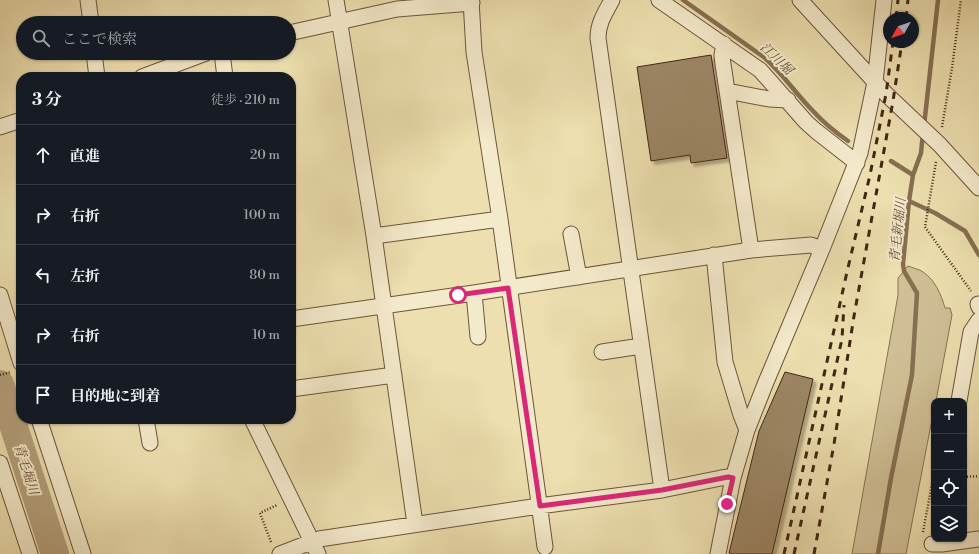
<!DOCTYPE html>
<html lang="ja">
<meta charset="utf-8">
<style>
body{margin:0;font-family:"Libre Bodoni","Noto Serif JP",serif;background:#242831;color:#f1f3f6}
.controls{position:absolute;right:12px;bottom:12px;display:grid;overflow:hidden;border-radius:8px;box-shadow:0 1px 3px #0004}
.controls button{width:36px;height:36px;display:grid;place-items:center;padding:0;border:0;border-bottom:1px solid #363941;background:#171b24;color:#f1f3f6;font:20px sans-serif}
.compass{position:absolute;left:883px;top:12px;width:36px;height:36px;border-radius:50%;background:#171b24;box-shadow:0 1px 3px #0004;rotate:230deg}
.stop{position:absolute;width:12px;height:12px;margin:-9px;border:3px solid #db2777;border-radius:50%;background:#fff}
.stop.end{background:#db2777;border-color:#fff;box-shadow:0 1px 4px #0008}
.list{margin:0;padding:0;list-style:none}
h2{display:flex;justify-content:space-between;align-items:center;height:52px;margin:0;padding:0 16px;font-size:17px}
h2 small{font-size:13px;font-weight:400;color:#9ea1a6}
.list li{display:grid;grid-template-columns:26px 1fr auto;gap:12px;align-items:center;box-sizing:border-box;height:60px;padding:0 16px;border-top:1px solid #363941}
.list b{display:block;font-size:15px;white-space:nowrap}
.list em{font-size:13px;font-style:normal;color:#9ea1a6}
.icon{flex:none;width:22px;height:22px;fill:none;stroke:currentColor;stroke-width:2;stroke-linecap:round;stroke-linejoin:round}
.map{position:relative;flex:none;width:979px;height:554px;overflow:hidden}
.search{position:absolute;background:#171b24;box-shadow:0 1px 3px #0004;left:16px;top:16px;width:280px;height:44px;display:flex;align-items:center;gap:10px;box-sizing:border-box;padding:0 14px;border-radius:22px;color:#9ea1a6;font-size:15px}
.panel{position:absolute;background:#171b24;box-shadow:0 1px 3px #0004;left:16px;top:72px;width:280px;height:352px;border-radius:16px}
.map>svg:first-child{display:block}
</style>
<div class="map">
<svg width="979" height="554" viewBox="0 0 979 554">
<defs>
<filter id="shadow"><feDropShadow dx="3.5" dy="3.5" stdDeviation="1" flood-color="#0004"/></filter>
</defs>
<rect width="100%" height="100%" fill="#eddfaf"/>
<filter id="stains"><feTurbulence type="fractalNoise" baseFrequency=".005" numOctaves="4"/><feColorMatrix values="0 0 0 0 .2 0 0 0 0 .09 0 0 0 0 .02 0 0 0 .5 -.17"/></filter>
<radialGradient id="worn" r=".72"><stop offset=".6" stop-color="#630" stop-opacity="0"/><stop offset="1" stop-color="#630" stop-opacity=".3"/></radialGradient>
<!-- green -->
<path fill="#d0bf95" stroke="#8a7255" d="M908,266C913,268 919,269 923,272C935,280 941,294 945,308H950L952,315L936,401H934V409L906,554H852L898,295V278Z"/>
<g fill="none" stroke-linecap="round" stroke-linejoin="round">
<!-- stream -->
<path stroke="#876f52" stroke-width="4.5" d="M683,0L765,58C783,74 796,94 813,111C823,122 835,132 848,141
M924,126L938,0
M891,161L913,175
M909,201L935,213L965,231L979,255
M878,554L891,478L912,375L917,293L904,271L903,264L909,201L913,175L921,153L923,133"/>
<!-- river -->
<path stroke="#b4a07b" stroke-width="28" d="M0,384L55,554"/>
</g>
<!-- building -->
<path fill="#9c8665" stroke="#442515" filter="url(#shadow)" d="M711,55L727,158L691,163L690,155L651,161L637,67Z
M785,372L813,379L772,554H733L729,553L759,431Z"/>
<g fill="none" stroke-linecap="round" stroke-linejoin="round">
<defs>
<path id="minor" d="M88,0L91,23
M336,0L374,236L415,524
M471,0L474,52L500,219L545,547
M612,0C605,13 598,23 598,38L662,490
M659,0L760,70L806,122L816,131L857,163
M800,0L886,94L940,145L979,188
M289,33L397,9L472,3
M724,44L722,55L723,64L751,250
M94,53L97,77
M222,53L225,77
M142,77L206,53
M727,91L769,99L788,100
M0,127L21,120
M571,234L579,277
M374,236L500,219
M714,255L725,362L741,415L747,430
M474,293L478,337
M0,295L21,363
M978,304L979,307
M291,319L474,293L751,250L811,245L822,249
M602,352L641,346
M291,389L394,375
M959,401L971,332L979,320
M39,419L83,554
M146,419L150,443
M252,419L318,554
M0,463L30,554
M932,544H942L979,539
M280,554L319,539L539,506L662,490L721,478L728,477L733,478
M718,554L733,478L747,430L766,382L822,249L860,153L875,82L884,0"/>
</defs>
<!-- minor casing -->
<use href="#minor" stroke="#6e543c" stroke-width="17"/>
<!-- path -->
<path stroke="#442515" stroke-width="2.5" stroke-dasharray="1 2" stroke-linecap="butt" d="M942,127L952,68L961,0
M936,162L925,227L971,291
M0,375L11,372
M964,477L979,476
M923,532L934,473
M271,542L260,513L277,505"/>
<!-- minor -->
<use href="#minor" stroke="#f3eacb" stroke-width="15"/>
<!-- rail -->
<path stroke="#442515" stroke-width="3" stroke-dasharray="7 7" stroke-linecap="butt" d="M896,18L898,0
M906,18L908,0
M784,554L847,272L870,175L886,94L893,42
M794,554L842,339L844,305
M814,554L834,444L854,316L893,101L902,42"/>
</g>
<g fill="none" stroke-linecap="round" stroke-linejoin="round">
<!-- route -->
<path stroke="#db2777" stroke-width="5" d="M458,295L508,288L540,506L662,490L728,477L733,478L727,504"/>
</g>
<g text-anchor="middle" stroke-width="4" stroke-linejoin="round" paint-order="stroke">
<!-- water labels -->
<g font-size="13" font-style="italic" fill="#664a34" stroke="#f3eacb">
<text transform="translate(777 58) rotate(44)" y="5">江川堀</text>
<text transform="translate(897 230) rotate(-84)" y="5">青毛新堀川</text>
<text transform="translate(27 469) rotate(72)" y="5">青毛堀川</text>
</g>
</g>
<rect width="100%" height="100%" filter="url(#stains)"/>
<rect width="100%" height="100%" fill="url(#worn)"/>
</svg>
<div class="controls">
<button>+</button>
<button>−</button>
<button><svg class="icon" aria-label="locate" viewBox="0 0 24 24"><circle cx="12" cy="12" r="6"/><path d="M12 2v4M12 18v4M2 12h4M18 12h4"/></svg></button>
<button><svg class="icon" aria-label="layers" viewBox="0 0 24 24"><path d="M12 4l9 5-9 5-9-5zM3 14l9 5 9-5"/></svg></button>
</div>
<svg class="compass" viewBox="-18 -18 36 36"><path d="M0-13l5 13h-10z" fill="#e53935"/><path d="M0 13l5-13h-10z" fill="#9ea1a6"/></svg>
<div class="stop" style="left:458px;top:295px"></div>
<div class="stop end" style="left:727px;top:504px"></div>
<div class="search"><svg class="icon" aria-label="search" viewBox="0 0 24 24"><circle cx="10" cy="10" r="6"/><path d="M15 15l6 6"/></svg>ここで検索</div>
<section class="panel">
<h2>3 分<small>徒歩 · 210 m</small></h2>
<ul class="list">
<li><svg class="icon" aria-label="ahead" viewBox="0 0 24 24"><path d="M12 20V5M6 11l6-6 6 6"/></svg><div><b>直進</b></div><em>20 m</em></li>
<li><svg class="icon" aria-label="right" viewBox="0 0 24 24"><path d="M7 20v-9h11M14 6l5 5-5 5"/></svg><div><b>右折</b></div><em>100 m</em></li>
<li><svg class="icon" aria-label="left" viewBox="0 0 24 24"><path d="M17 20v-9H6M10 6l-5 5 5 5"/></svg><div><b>左折</b></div><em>80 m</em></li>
<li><svg class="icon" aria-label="right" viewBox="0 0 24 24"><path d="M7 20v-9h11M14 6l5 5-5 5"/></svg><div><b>右折</b></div><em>10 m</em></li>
<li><svg class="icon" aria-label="arrive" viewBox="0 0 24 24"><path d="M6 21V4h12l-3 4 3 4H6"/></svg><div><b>目的地に到着</b></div></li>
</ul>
</section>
</div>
